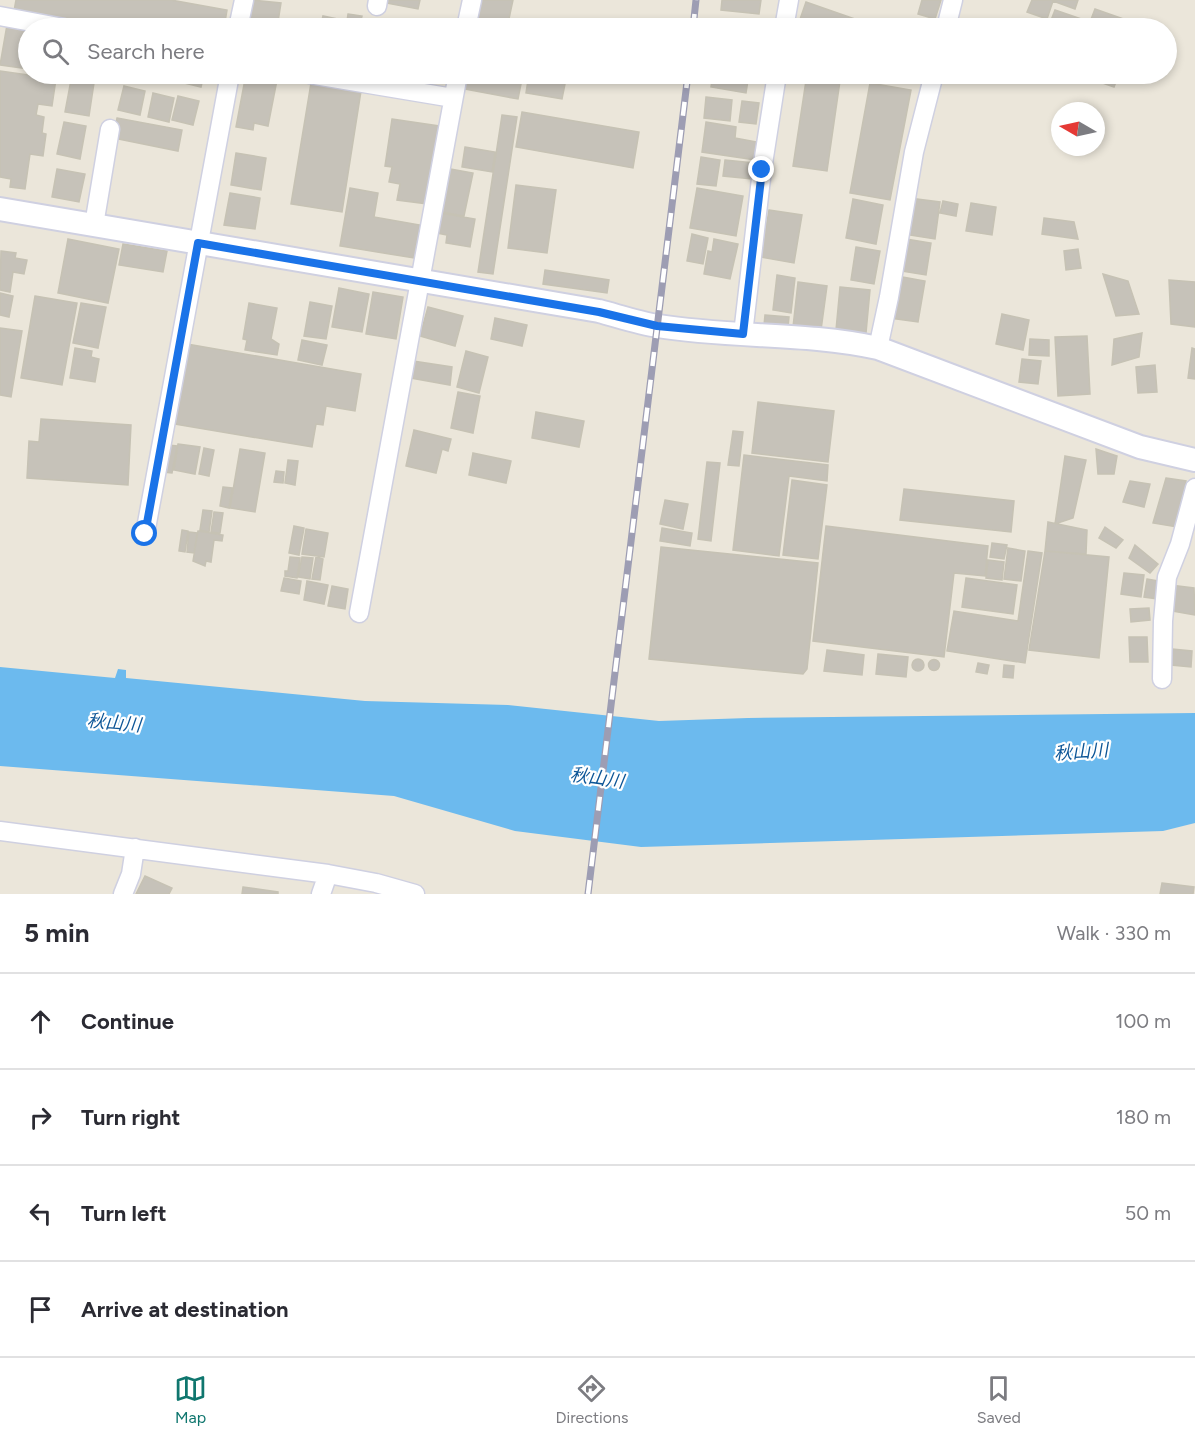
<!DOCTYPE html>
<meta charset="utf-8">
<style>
body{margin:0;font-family:Figtree,"Noto Sans JP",sans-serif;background:#f7f7f7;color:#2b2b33}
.compass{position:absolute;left:1051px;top:102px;width:54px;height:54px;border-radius:50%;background:#fff;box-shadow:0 3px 9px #0003;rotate:279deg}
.stop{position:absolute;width:18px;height:18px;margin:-14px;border:4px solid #1a73e8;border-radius:50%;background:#fff}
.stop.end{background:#1a73e8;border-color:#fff;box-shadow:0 2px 6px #0008}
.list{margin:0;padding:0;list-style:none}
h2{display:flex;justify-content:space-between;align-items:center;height:78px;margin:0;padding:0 24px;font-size:26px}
h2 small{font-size:20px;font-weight:400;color:#7c7c81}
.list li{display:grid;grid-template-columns:39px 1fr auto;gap:18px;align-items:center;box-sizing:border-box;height:96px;padding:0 24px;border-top:2px solid #e1e1e2}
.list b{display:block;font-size:22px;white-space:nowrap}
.list em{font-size:20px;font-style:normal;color:#7c7c81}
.icon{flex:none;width:33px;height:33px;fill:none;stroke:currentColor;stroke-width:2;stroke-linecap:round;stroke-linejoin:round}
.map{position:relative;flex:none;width:1195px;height:894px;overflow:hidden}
.search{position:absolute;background:#fff;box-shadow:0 3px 9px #0003;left:18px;right:18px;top:18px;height:66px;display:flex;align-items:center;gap:15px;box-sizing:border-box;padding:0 21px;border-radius:33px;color:#7c7c81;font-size:22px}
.sheet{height:462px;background:#fff}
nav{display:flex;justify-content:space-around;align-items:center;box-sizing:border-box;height:84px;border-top:2px solid #e1e1e2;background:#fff;font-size:16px;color:#7c7c81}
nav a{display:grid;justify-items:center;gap:3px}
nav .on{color:#0f766e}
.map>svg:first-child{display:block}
</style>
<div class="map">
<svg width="1195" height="894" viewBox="0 0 1195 894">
<rect width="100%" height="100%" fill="#ebe6da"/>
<!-- water -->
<path fill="#6cbaee" d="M0,667L115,678L118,669L126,670V678L365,701L508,705L659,721L748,718L1195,713V823L1163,831L641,847L515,831L394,796L0,766Z"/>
<!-- building -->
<path fill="#c6c2b9" stroke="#c6c2b4" stroke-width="1.5" d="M16,0H171L227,10L224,28H111L14,11Z
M252,0L281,3L277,28H247Z
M386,0H420L418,9L386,3Z
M476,0H513L507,28H471Z
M722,0H761L759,14L721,10Z
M922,0H941L935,19L918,14Z
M1032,0H1078L1075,9L1053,1L1047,19L1027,12Z
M806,2L872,25L871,28H797Z
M1095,9L1149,28H1048L1055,10L1090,22Z
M348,14L362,16L359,28H320L323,16L347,21Z
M384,21L419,28H383Z
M7,25L28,29V69L0,65Z
M0,71L56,79L52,106L38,104L36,115L44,117L42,133L46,134L43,156L30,154L25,189L10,187L11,179L0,177Z
M153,74H175L173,82L152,77Z
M182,74H204L201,87L180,82Z
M246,74H263V77L277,80L268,126L254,123L253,130L236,127Z
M373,74H402L400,82L372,76Z
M462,74H523L518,99L459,88Z
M529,74H567L562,99L526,93Z
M713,74H749L746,93L711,87Z
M807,74H841L827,171L793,166Z
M1077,74H1119L1114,87Z
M71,80L94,83L89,116L65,112Z
M311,83L361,91L342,212L291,204Z
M870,83L911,90L890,200L850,193Z
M124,86L145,91L140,115L118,110Z
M153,93L174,98L169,122L148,117Z
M178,96L199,101L193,125L172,120Z
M706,97L732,100L730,121L704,118Z
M742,101L759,103L756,124L739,122Z
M522,112L639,132L633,168L516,147Z
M502,115L517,117L493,274L478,272Z
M117,118L182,130L178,151L113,138Z
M392,119L439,126L427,204L397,200L400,184L389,182L392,167L385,166Z
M64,122L86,126L80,159L57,154Z
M706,122L736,127L735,138L757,142L755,160L702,152Z
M465,147L495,152L492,172L462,167Z
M236,153L266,158L261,190L231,185Z
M701,157L720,160L716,186L697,184Z
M725,160L754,163L752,179L723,176Z
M445,168L473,173L464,216L436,211Z
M57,169L85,174L79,202L52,197Z
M516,185L556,190L547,253L508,248Z
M350,188L378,193L374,217L420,225L414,258L340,246Z
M697,188L743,196L736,236L690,228Z
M230,193L260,198L255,229L224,225Z
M909,198L940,202L935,239L903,234Z
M853,199L883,205L876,244L846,238Z
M943,201L958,204L956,216L940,213Z
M971,203L996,207L992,235L966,231Z
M769,210L802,215L794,263L761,257Z
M435,212L475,219L470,247L446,243L447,235L431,232Z
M1044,218L1074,222L1078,239L1042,234Z
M692,234L708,238L703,264L687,261Z
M68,239L119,249L108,303L58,293Z
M714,239L738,244L730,279L704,274L708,251L712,252Z
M906,239L931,243L926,275L901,271Z
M123,244L167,251L163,272L119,265Z
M856,247L880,251L874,284L851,280Z
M1078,249L1081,268L1066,270L1064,251Z
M1,251L16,253L15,258L27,260L24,274L13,272L10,292L0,290Z
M545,270L609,280L607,293L543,284Z
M1103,274L1128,281L1139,314L1116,316Z
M777,275L795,278L791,313L773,310Z
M897,276L925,281L918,322L890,318Z
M1169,280L1195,282V327L1171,324Z
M798,282L827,286L821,330L793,327Z
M840,287L870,290L866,333L836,330Z
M339,288L369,294L362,332L332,327Z
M373,292L403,297L396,339L366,334Z
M0,293L13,296L9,317L0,315Z
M35,296L77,303L62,385L21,378Z
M310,302L332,306L326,339L304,336Z
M81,303L106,307L98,348L73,343Z
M249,303L277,308L271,339L279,344L277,355L245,350L247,340L243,339Z
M428,307L463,316L455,346L420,336Z
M1002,314L1029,320L1023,350L996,344Z
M765,315L789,317L788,327L764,325Z
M495,318L527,325L522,346L491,339Z
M0,328L22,331L11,397L0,395Z
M1142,333L1139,357L1112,365L1114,339Z
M1087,336L1090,394L1058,396L1055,337Z
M1030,339L1049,340V356L1029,355Z
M302,340L327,345L322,365L298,360Z
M187,344L361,374L355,411L326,406L323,425L316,424L312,447L174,424Z
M75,348L92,351L91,357L99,359L95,382L70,378Z
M1192,348L1195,349V379L1188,378Z
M466,351L488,357L479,393L457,387Z
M1022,359L1041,361L1038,384L1019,382Z
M413,361L452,367L450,385L410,378Z
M1155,365L1157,392L1138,393L1136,367Z
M458,392L480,396L473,433L451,428Z
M758,402L834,411L828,462L752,453Z
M536,412L584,421L579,447L532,438Z
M41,419L131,425L128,485L27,478L29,441L39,442Z
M414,430L451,439L448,451L442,449L436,473L406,466Z
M733,431L743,432L739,466L728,465Z
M178,444L200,447L195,474L174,470Z
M168,445L177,446L172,473L163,472Z
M204,448L214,450L209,476L199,474Z
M240,449L265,453L255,512L230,508Z
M1096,449L1117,456L1114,474H1098Z
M473,453L511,461L506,483L469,475Z
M744,455L828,465L827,481L789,476L779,556L733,550Z
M1065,456L1086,460L1073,518L1055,524Z
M288,460L298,461L295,485L285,483Z
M707,462L720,463L711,541L698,539Z
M276,471L284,472L283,483L274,482Z
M1166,478L1186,481L1177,527L1153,523Z
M792,480L827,485L818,559L783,555Z
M1130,481L1150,484L1144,507L1123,502Z
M223,487L232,488L229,508L220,506Z
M904,489L1014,501L1011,532L900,520Z
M665,500L688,504L683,529L660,524Z
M203,510L212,511L209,532L200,530Z
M214,512L223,513L220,533L211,532Z
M1048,522L1087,530L1086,554L1045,551Z
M294,526L304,528L299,555L289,553Z
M826,526L988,546L985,576L954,573L944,657L813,641Z
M1105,527L1123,540L1116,548L1099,538Z
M662,528L692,533L690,546L660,541Z
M306,529L328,533L324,557L302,554Z
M182,530L188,531L185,552L179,551Z
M198,531L223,535L222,541L214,540L211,562L206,561L205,566L193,561Z
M189,532L197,533L194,553L187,552Z
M992,543L1007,545L1004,559L990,557Z
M1135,545L1158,564L1150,573L1129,558Z
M661,547L818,563L807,669L803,674L649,659Z
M1008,548L1025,551L1021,581L1004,579Z
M1028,551L1042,553L1025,663L947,651L954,611L1018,621Z
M1045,551L1109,557L1099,658L1029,650Z
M290,557L300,558L297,578L285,576V571H288Z
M302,557L313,558L310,579L298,577Z
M316,557L323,559L320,580L312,579Z
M988,560L1004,562L1002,580L986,578Z
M1124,573L1144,575L1141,597L1121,594Z
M284,578L301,581L299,594L281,591Z
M966,578L1017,585L1013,614L962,607Z
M1147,579L1159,581L1157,599L1144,597Z
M307,581L328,585L324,604L304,600Z
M1170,585L1194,588L1195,615L1166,610Z
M332,586L348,589L345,609L328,606Z
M1149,608L1150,620L1131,622L1130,609Z
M1129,637H1147L1148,662H1130Z
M1172,649L1192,651L1191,667L1171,665Z
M827,650L864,655L862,675L824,671Z
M878,654L908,657L906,677L876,674Z
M912 665a6 6 0 1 1 12 0a6 6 0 1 1-12 0Z
M928.5 665a5.5 5.5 0 1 1 11 0a5.5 5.5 0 1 1-11 0Z
M978,663L989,665L987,674L976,672Z
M1004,665L1014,666L1013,678L1003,677Z
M145,876L172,888L169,894H136Z
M1162,883L1194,887L1193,894H1160Z
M243,887L278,892V894H242Z"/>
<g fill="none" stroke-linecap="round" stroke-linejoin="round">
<defs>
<path id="minor" d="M377,6L378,0
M0,16L64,28
M238,28L244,0
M466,28L472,0
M784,28L789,0
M946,28L953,0
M309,74L453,98
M94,225L110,129
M743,334L762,170L777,74
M878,348L889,297L914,152L934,74
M145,534L230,74
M359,613L458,74
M1162,679L1163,621L1167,577L1180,544L1195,488
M0,831L328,874L376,883L415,894
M123,894L131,874L135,848
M321,894L328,874"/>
<path id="tertiary" d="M0,209L599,311C618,316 638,323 658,326C731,338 806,332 878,348L1140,447L1195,460"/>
</defs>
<!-- minor casing -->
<use href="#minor" stroke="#cfd0e1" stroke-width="21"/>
<!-- tertiary casing -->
<use href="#tertiary" stroke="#cfd0e1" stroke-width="26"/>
<!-- minor -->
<use href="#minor" stroke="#fff" stroke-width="18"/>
<!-- tertiary -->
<use href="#tertiary" stroke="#fff" stroke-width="22"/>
<defs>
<path id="rail" d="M693,28L696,0
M588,894L688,74"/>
</defs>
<!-- rail casing -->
<use href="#rail" stroke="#9d9db3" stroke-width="7"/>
<!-- rail -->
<use href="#rail" stroke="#fff" stroke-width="4.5" stroke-dasharray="14" stroke-linecap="butt"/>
</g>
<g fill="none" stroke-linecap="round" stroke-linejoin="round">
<!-- route -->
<path stroke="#1a73e8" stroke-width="8" d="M145,534L198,243L599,312L657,326L743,334L762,170"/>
</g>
<g text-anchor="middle" stroke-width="4.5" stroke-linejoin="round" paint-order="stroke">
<!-- water labels -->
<g font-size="18" font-style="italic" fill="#0d5697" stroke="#fff">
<text transform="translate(114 723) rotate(5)" y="6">秋山川</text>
<text transform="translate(1081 752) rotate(-4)" y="6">秋山川</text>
<text transform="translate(597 778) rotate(8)" y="6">秋山川</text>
</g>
</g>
</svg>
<svg class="compass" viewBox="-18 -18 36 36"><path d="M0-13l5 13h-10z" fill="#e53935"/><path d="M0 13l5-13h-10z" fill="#7c7c81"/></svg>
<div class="stop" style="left:145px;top:534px"></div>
<div class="stop end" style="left:762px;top:170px"></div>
<div class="search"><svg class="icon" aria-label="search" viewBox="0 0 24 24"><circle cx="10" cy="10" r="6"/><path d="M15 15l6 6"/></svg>Search here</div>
</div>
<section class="sheet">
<h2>5 min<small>Walk · 330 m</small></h2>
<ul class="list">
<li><svg class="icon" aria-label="ahead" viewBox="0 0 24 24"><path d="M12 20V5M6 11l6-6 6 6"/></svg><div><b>Continue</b></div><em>100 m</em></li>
<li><svg class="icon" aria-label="right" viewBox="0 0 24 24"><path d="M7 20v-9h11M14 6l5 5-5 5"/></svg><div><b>Turn right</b></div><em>180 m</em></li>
<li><svg class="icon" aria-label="left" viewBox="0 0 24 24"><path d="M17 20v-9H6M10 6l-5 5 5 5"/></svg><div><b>Turn left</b></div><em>50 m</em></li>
<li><svg class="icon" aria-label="arrive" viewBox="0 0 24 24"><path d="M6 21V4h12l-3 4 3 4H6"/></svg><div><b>Arrive at destination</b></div></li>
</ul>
</section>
<nav>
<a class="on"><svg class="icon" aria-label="map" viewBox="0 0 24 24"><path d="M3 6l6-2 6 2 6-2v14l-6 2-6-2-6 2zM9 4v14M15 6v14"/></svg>Map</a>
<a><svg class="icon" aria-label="directions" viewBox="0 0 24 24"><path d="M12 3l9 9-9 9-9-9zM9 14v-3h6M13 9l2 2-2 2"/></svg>Directions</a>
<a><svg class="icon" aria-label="saved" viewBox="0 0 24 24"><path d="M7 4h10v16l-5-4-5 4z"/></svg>Saved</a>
</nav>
